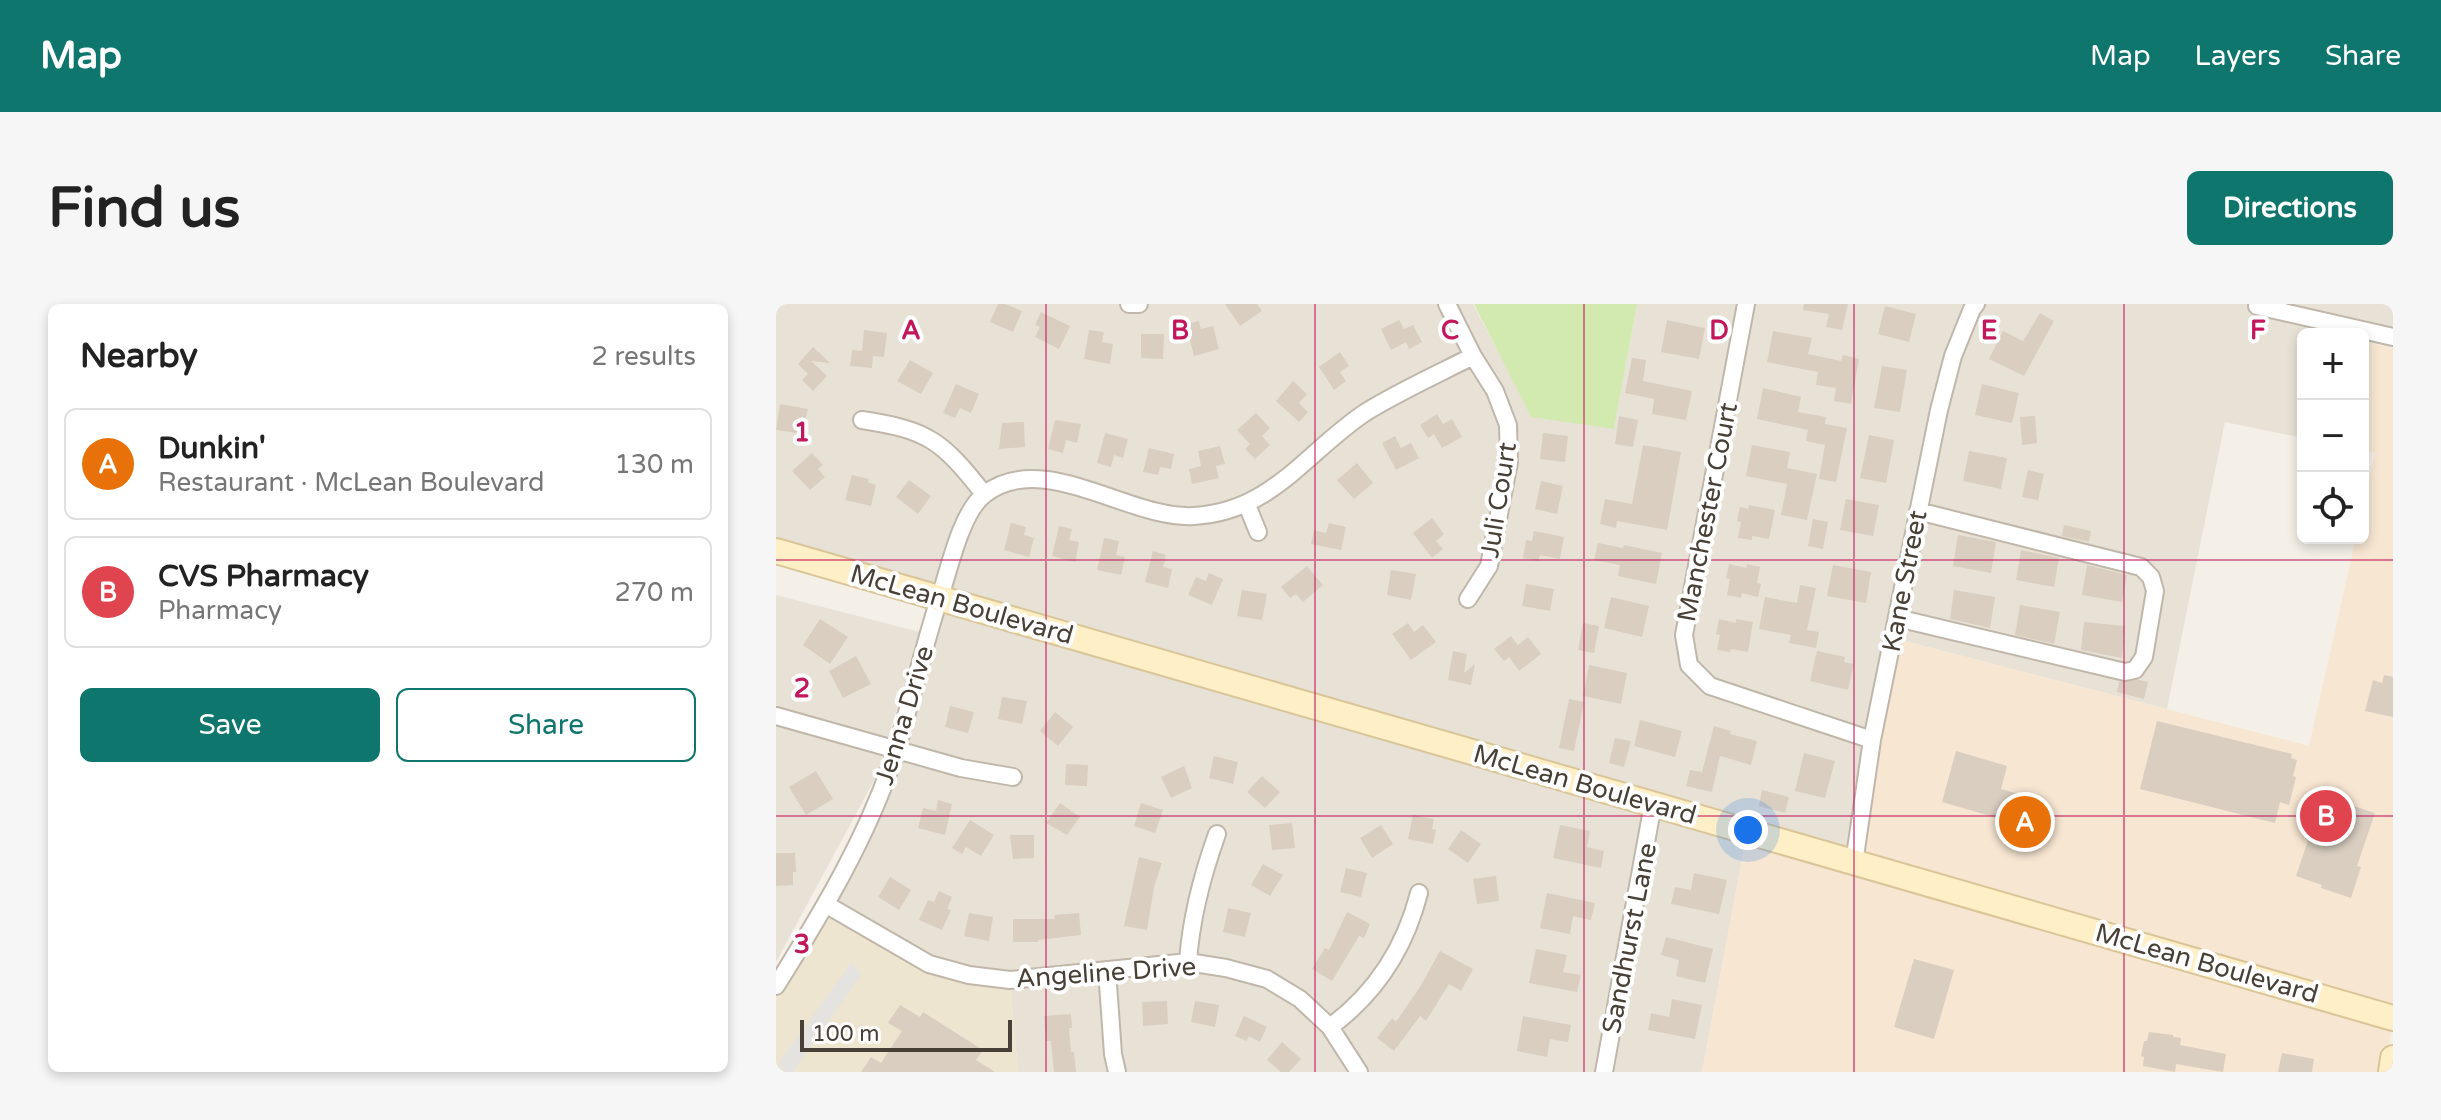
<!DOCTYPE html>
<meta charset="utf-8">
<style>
body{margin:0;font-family:"Varela Round",sans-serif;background:#f6f6f6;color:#222}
.controls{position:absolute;right:24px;top:24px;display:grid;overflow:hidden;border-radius:12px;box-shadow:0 4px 12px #0003}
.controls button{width:72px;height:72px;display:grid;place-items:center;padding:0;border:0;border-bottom:2px solid #e0e0e0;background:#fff;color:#222;font:40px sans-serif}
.scale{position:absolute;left:24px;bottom:20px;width:212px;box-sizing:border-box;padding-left:8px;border:4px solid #484036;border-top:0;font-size:22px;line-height:28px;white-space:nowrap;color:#484036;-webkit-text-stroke:6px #fff;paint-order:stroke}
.you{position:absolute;left:972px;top:526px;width:28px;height:28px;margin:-20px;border:6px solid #fff;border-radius:50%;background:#1a73e8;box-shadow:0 0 0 12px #1a73e833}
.badge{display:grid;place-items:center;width:52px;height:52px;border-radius:50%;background:#0f766e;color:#fff;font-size:26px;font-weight:700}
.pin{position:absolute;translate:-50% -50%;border:4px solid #fff;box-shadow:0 2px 8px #0006}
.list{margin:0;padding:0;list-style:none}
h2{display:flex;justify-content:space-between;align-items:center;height:104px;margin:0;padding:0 32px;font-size:34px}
h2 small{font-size:26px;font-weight:400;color:#767676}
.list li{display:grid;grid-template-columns:52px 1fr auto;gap:24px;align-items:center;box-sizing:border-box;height:112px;margin:0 16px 16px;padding:0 16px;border:2px solid #e0e0e0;border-radius:12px}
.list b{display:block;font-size:30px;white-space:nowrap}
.list p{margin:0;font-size:26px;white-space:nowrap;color:#767676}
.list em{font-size:26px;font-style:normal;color:#767676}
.actions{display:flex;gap:16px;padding:24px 32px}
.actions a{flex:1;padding:18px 0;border:2px solid #0f766e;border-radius:12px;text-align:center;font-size:28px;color:#0f766e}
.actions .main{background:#0f766e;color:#fff}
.icon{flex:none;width:44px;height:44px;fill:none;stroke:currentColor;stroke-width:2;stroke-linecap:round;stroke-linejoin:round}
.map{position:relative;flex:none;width:1617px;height:768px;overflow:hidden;border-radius:12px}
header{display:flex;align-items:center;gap:48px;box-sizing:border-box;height:112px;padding:0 40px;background:#0f766e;color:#fff}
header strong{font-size:38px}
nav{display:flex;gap:44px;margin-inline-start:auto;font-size:28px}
.intro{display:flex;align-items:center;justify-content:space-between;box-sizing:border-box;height:192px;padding:0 48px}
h1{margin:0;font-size:56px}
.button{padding:20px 36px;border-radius:12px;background:#0f766e;color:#fff;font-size:28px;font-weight:700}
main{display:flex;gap:48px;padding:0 48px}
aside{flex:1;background:#fff;border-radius:12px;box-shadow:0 4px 12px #0003}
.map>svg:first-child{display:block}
</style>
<header>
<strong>Map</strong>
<nav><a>Map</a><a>Layers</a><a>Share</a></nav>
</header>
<div class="intro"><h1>Find us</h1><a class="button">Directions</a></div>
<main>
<aside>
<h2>Nearby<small>2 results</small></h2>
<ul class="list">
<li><span class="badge" style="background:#e8710a">A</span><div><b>Dunkin'</b><p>Restaurant · McLean Boulevard</p></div><em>130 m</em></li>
<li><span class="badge" style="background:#e0444e">B</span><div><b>CVS Pharmacy</b><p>Pharmacy</p></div><em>270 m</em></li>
</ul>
<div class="actions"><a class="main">Save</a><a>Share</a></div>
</aside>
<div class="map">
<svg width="1617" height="768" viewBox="0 0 1617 768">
<rect width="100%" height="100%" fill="#f4f0e8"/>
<!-- residential -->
<path fill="#e8e2d6" d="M0,0H697L725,53L838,125L861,0H1617V43L1590,38L1587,49V30H1527V134L1449,118L1391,405L1121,335L1082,555L0,238Z
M0,291L144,328L101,471L0,658Z
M166,298L970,534L926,768H242L234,680L186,674L57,599Z"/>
<!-- commercial -->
<path fill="#f7e6d2" d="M1589,38L1617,44V707L1082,555L1121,335L1533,442L1580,234H1587V203L1599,149L1587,146V49Z
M970,534L1617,720L1608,768H926Z"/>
<!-- education -->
<path fill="#eee5d1" d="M52,606L148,661L234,680L242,768H0V683Z"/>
<!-- green -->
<path fill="#d2eaaf" d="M698,0H861L838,125L755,113Z"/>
<!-- parking -->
<path fill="#e5e3e0" d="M76,658L85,671L17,768H6L3,758Z"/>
<!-- building -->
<path fill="#d9cec0" d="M222,0H229L246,7L237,28L214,18Z
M449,0H481L486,7L464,22Z
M1028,0H1072L1066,26L1050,23L1053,10L1027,6Z
M1109,2L1140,10L1133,38L1102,30Z
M265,8L294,22L283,45L259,33L264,23L259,21Z
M1264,9L1278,17L1248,72L1213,55L1227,27L1247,37Z
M623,16L628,25L637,21L646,38L633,45L630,38L615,46L605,25Z
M891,16L929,24L923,55L885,48Z
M423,17L425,25L437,22L443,45L418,52L410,20Z
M88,26L111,29L108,53L97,52L96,64L74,62L76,46L86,47Z
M313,26L328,28L326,38L337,40L334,60L308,55Z
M997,27L1036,34L1032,50L1065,57L1067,51L1083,55L1075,100L1058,97L1060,84L1040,81L1042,68L991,58Z
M365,30H388L387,55L365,54Z
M37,43L54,59L35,57L51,72L37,87L26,76L32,70L22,60Z
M564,48L573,62L564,68L570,77L558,86L543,63Z
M856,54L870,56L867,77L916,87L910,116L876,110L878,95L849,89Z
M134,56L157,69L145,90L121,77Z
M1106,62L1131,66L1124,108L1098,104Z
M517,77L531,90L523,99L532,108L523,118L500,97Z
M180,80L203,90L195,109L184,104L179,114L167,109Z
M1206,80L1243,89L1236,119L1199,111Z
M987,84L1025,93L1022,108L1050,113L1049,120L1071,124L1060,178L1043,175L1049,141L1030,137L1032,126L981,115Z
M4,100L32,105L29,118L23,117L21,129L0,126Z
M480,109L494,124L486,132L494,141L479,155L469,145L474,140L461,126Z
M661,110L667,120L676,115L686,133L666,144L658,130L652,134L644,121Z
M843,112L862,116L857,143L839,140Z
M1259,112L1261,139L1246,141L1244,113Z
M279,116L305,120L301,139L290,136L287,149L272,145Z
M248,118L249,143L223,145L226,119Z
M329,129L352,135L347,154L338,151L335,163L321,159Z
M767,129L792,132L789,158L764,155Z
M1093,131L1118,136L1110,179L1084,174Z
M619,132L625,144L635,139L643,154L620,166L606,139Z
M867,141L905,148L891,226L841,217L840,224L824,220L829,195L856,200Z
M976,141L1014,148L1011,164L1041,170L1031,216L1005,211L1011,180L970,172Z
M444,142L449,160L440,162L443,174L416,180L413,165L425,162L422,147Z
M373,144L398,150L395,165L384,163L382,171L367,168Z
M1193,147L1231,154L1225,185L1187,177Z
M36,149L47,161L42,165L49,173L34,186L16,167Z
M581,159L597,179L578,195L561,176Z
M1252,166L1268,170L1262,196L1246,193Z
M76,171L93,175L92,178L100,181L95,202L69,196Z
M133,176L155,192L142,210L120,193Z
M765,177L787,182L781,210L759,205Z
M1070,195L1103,201L1097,232L1064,226Z
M973,201L999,206L993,235L976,232V236L962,234L965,218L961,217L964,203L972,205Z
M656,214L668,230L660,237L667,245L656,254L637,229Z
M1037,215L1052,218L1047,245L1032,242Z
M235,219L250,223L248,231L258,234L253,253L228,246Z
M553,219L570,223L565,246L535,240L538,226L550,229Z
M1288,221L1315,227L1313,238L1286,232Z
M283,222L296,225L293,236L303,238L299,258L276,252Z
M758,227L788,233L784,255L764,251L762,257L747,254L750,236L756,237Z
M1182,231L1220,238L1215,269L1177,262Z
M328,234L343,237L340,251L349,253L345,271L321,266Z
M822,239L847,244L848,241L886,249L880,280L842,272L844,261L818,256Z
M1245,246L1283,254L1278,283L1240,276Z
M377,247L390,251L387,263L396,265L392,284L369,278Z
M953,260L970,264L971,260L984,263L981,279L985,280L982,293L966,289L965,294L951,291L954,275L950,274Z
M1057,261L1095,268L1090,299L1051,292Z
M1311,261L1351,271L1346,298L1306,291Z
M531,262L547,281L527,298L520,290L514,294L505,283Z
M615,266L640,270L635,296L611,291Z
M433,269L447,275L436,301L412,291L420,273L430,277Z
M750,280L778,285L774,307L746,302Z
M1024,281L1040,284L1031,326L1043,328L1040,344L1013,339L1015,331L983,325L989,293L1021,299Z
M466,286L491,290L486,316L461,312Z
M1178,286L1219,293L1214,324L1174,315Z
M835,293L873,302L866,333L828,324Z
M1244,301L1284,308L1278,340L1239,331Z
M44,315L72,333L54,360L27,341Z
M943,315L960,319V315L977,318L972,348L955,345L954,348L941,346L944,331L940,330Z
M1308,318L1349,322L1346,354L1305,346Z
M632,319L638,328L647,321L660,338L635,356L616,330Z
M807,319L823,322L818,349L802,346Z
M735,332L742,341L752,333L765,350L743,367L733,353L728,357L718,345Z
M677,347L691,350L688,369L699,360L695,381L672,376Z
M1041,347L1069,353L1068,358L1078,360L1072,386L1034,377Z
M80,352L95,380L67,394L53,367Z
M813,361L851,369L845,400L807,392Z
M1608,371L1617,373V413L1589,407L1597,376L1606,379Z
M1363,376L1372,378L1368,395L1341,388L1343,378Z
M226,393L251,397L246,420L222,415Z
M793,395L808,398L798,447L783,444Z
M174,402L198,408L192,429L169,423Z
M279,408L297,423L282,442L264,427Z
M864,416L906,427L899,453L858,442Z
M1381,417L1516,450L1515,454L1521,456L1517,472L1520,473L1513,501L1504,498L1499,519L1364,485Z
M938,422L955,427L954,430L981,437L975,461L944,452L936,488L910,482L914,466L926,468Z
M839,434L855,437L848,463L833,459Z
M1180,447L1231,462L1225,485L1263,496L1253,530L1233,525L1235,518L1166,498Z
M1028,449L1059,457L1049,494L1019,487Z
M438,452L462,458L457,480L433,474Z
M290,460L312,461L311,482L289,481Z
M408,462L416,484L395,494L385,473Z
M40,467L57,495L30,511L13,483Z
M486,472L504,488L489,504L471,488Z
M986,486L1013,493L1009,509L983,502Z
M1547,492L1599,509L1581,562L1585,563L1575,594L1545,584L1546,581L1520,572Z
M162,496L176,500L169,531L142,524L147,504L160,507Z
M284,499L304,513L291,531L270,519Z
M365,499L387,506L379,529L358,522Z
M637,511L658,515L656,525L660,526L657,540L632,535Z
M194,516L218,531L205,552L190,543L186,550L176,544Z
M516,519L519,544L496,546L493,521Z
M605,521L617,540L596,554L584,534Z
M784,521L814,527L811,543L828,547L825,564L777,554Z
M685,526L705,540L692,559L672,545Z
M234,531H258V554L237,555Z
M0,549H19L20,568H17V581L0,582Z
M363,553L386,559L378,583L371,626L348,622Z
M487,560L507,571L494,592L475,581Z
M570,564L591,569L585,593L564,588Z
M918,569L951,576L943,610L895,600L899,583L915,586Z
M720,572L723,597L701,600L697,575Z
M114,573L135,586L123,606L102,593Z
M163,587L176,593L171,605L175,606L166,626L143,616L152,596L158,598Z
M771,589L819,599L815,616L797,612L794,630L764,624Z
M452,604L475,609L469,633L447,628Z
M571,608L594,620L588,634L583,632L556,677L536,665L549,644L553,646Z
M193,609L217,613L213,637L188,632Z
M303,609L305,631L262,636V638H237V615H279L278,611Z
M890,633L937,645L929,679L900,672L903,656L885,651Z
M760,645L791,651L787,668L805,671L801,688L753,679Z
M664,647L697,665L685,687L673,680L650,717L644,712L618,747L601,734L616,714L620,718L644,683Z
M1138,655L1178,666L1158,735L1118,723Z
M896,695L926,701L919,735L872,726L875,709L893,713Z
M391,697L392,720L367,722L366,698Z
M419,697L443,701L439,723L415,718Z
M124,701L144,713L147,708L207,746L200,756L219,768H85L95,753L105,759L126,727L112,719Z
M295,710L296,724H293L295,748H298L300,768H278L275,737H270L268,712Z
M468,712L491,723L484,738L473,732L470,737L459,732Z
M747,712L795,721L792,738L774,735L771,753L741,747Z
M1373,728L1397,731V733L1405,734L1404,741L1450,750L1447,768L1400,760L1399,768L1367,762L1368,753L1365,752L1368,737H1371Z
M506,738L525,755L513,768H505L491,756Z
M1506,749L1538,755L1536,768H1502Z"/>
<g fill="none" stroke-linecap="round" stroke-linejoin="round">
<defs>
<path id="minor" d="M353,0H363
M671,0L697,52L719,87L732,121L733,158L713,262L692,295
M970,0L908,331L913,361L934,382L1096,436
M1481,2L1617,33
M86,116C153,126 166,137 208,190
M471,201L482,228
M1121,314L1349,368L1359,366L1368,353L1379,287L1375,273L1365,263L1142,207
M0,412L185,464L237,473
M1078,559L1096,436L1163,106L1177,52L1196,5L1200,0
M51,601L153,660L193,671L234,676L412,658L450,664L491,675L524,695L554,723L583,768
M412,658C415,613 426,572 441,530
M331,666L337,750L341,768
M0,682C47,607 93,531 120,446C137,392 149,336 167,283C175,257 187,206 209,190C267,145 354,216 418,212C496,208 531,147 590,108C624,87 662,70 697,52
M554,723C600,689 629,644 643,589
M828,768L877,500"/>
<path id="secondary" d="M0,247L1617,714
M1615,768L1617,754"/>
</defs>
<!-- minor casing -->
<use href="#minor" stroke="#c0b7aa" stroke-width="20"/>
<!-- secondary casing -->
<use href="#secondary" stroke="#d9c598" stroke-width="28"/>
<!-- minor -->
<use href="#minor" stroke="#fff" stroke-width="16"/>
<!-- secondary -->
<use href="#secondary" stroke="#ffefc7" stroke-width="24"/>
</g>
<!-- grid -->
<path fill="none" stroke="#c2185b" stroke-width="2" stroke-opacity="0.55" d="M270,0V768M539,0V768M808,0V768M1078,0V768M1348,0V768M0,256H1617M0,512H1617"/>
<g text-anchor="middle" stroke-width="8" stroke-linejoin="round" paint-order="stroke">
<!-- street labels -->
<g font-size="26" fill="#484036" stroke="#fff">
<text transform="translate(722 196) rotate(-81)" y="9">Juli Court</text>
<text transform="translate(931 208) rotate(-79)" y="9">Manchester Court</text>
<text transform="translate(1128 277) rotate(-79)" y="9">Kane Street</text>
<text transform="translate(186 300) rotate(16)" y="9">McLean Boulevard</text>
<text transform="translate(128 411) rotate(-73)" y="9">Jenna Drive</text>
<text transform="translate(809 480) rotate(16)" y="9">McLean Boulevard</text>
<text transform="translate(853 634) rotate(-79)" y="9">Sandhurst Lane</text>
<text transform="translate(1431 659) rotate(16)" y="9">McLean Boulevard</text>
<text transform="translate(330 668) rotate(-4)" y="9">Angeline Drive</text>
</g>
</g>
<g font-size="26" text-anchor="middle" font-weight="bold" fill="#c2185b" stroke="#fff" stroke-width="8" stroke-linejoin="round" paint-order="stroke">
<text x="135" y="35">A</text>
<text x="404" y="35">B</text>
<text x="674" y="35">C</text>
<text x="943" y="35">D</text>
<text x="1213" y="35">E</text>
<text x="1482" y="35">F</text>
<text x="26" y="137">1</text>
<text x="26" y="393">2</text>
<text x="26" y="649">3</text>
</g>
</svg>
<div class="controls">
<button>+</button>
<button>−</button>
<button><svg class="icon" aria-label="locate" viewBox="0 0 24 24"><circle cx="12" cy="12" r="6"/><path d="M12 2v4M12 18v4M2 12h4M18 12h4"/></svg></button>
</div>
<div class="scale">100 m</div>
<div class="you"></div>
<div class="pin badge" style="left:1249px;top:518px;background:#e8710a">A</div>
<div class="pin badge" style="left:1550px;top:512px;background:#e0444e">B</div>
</div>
</main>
